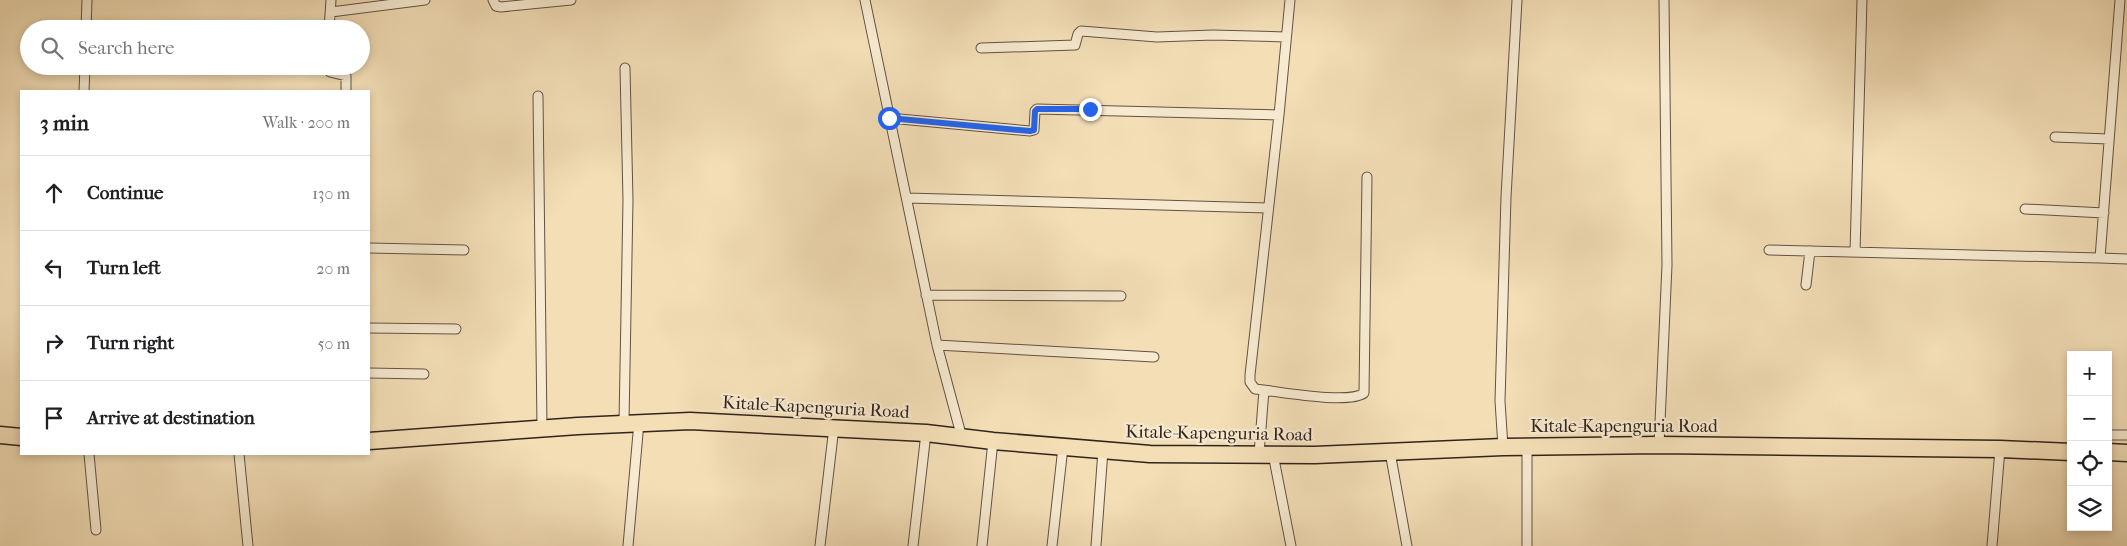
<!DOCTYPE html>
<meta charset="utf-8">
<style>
body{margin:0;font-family:"IM FELL French Canon",serif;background:#f2f2f2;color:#202124}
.controls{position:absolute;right:15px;bottom:15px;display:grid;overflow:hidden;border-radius:0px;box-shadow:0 2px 8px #0003}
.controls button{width:45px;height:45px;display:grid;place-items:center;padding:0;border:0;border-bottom:1px solid #e0e0e0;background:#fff;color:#202124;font:25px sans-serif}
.stop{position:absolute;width:15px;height:15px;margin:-11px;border:4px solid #2563eb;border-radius:50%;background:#fff}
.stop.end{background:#2563eb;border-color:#fff;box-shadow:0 1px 5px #0008}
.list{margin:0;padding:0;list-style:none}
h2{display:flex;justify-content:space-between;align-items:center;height:65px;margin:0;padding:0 20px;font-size:21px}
h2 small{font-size:16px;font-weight:400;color:#757577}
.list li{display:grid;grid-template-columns:32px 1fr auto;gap:15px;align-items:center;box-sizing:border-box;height:75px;padding:0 20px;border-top:1px solid #e0e0e0}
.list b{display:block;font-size:19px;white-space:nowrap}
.list em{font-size:16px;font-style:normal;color:#757577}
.icon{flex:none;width:28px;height:28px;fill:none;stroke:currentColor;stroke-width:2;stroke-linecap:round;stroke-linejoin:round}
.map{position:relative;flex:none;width:2127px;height:546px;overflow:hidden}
.search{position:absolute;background:#fff;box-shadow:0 2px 8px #0003;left:20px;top:20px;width:350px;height:55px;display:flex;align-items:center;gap:12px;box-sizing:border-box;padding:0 18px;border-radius:28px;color:#757577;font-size:19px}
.panel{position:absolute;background:#fff;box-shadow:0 2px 8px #0003;left:20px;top:90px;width:350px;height:365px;border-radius:0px}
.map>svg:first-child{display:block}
</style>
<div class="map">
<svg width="2127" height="546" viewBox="0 0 2127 546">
<rect width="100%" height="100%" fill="#f3deb6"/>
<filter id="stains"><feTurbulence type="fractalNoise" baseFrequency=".004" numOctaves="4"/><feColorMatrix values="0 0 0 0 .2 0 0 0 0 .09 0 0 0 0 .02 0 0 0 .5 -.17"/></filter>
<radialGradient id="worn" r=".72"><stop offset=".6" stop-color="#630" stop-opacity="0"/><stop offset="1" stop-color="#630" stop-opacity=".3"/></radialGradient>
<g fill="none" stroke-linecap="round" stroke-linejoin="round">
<defs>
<path id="street" d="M493,0L496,6L501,7L571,0
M865,0L937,345L962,438
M1290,0L1279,115L1250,375V382L1255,389C1277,391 1348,405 1364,393L1367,177
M331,12L425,0
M86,29L87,0
M329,29L331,0
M981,48L1075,45L1078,34L1081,31L1157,37L1213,35L1286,37
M327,66L330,72L346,76V91
M84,91L85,66
M538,96L542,428
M889,118L1030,131L1034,130L1035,111L1037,109L1279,115
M2055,137L2109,139
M907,198L1268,208
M2025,209L2104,213
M369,248L464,250
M1769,250L2100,258L2120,0
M1855,252L1862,0
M2100,258L2127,259
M1806,285L1810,251
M926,295L1121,296
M369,328L456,329
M937,345L1154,357
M369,373L424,374
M624,423L628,200L625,68
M2108,435H2127
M1659,445L1667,265L1664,0
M1503,447L1500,401L1506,197L1517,0
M1527,447V546
M1390,452L1407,546
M89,454L96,530
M239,454L248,546
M1259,454L1264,390
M1273,454L1291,546
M628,546L639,422
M820,546L834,427
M913,546L926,433
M982,546L993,441
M1052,546L1063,447
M1096,546L1103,450
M1992,546L2000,449"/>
<path id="highway" d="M0,435L21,437
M369,441L578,426L690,421L926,433L993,441L1150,454L1315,455L1503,447L1659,445L2000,449L2071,452
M2108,452L2127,453"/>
</defs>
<!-- street casing -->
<use href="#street" stroke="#625244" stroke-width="11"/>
<!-- highway casing -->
<use href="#highway" stroke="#31241e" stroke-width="19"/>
<!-- street -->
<use href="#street" stroke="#f7ead0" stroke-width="9"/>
<!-- highway -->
<use href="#highway" stroke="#f3deb6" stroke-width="16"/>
</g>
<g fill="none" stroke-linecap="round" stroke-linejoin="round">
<!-- route -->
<path stroke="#2563eb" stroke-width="6" d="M889,118L1030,131L1034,130L1035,111L1037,109H1090"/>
</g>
<g text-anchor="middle" stroke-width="4.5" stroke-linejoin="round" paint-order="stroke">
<!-- street labels -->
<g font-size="18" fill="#31241e" stroke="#f7ead0">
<text transform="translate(816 407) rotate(3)" y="6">Kitale-Kapenguria Road</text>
<text x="1624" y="432">Kitale-Kapenguria Road</text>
<text transform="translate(1219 433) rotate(1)" y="6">Kitale-Kapenguria Road</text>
</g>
</g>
<rect width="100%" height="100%" filter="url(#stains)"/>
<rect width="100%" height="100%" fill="url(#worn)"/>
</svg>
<div class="controls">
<button>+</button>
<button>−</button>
<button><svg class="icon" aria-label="locate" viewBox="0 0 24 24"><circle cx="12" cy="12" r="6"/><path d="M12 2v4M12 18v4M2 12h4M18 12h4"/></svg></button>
<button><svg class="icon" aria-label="layers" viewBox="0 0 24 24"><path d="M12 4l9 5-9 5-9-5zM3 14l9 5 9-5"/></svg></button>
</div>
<div class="stop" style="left:889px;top:118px"></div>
<div class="stop end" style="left:1090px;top:109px"></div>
<div class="search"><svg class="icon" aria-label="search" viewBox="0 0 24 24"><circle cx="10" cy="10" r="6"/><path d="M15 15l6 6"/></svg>Search here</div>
<section class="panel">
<h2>3 min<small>Walk · 200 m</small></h2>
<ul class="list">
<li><svg class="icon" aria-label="ahead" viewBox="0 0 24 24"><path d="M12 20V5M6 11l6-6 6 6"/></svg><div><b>Continue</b></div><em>130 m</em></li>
<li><svg class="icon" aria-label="left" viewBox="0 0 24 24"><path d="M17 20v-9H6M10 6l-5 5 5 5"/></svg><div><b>Turn left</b></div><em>20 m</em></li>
<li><svg class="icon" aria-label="right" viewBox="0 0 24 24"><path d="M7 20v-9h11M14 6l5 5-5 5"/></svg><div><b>Turn right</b></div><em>50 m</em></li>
<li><svg class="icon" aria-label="arrive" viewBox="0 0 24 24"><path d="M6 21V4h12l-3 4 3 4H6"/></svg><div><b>Arrive at destination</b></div></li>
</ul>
</section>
</div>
